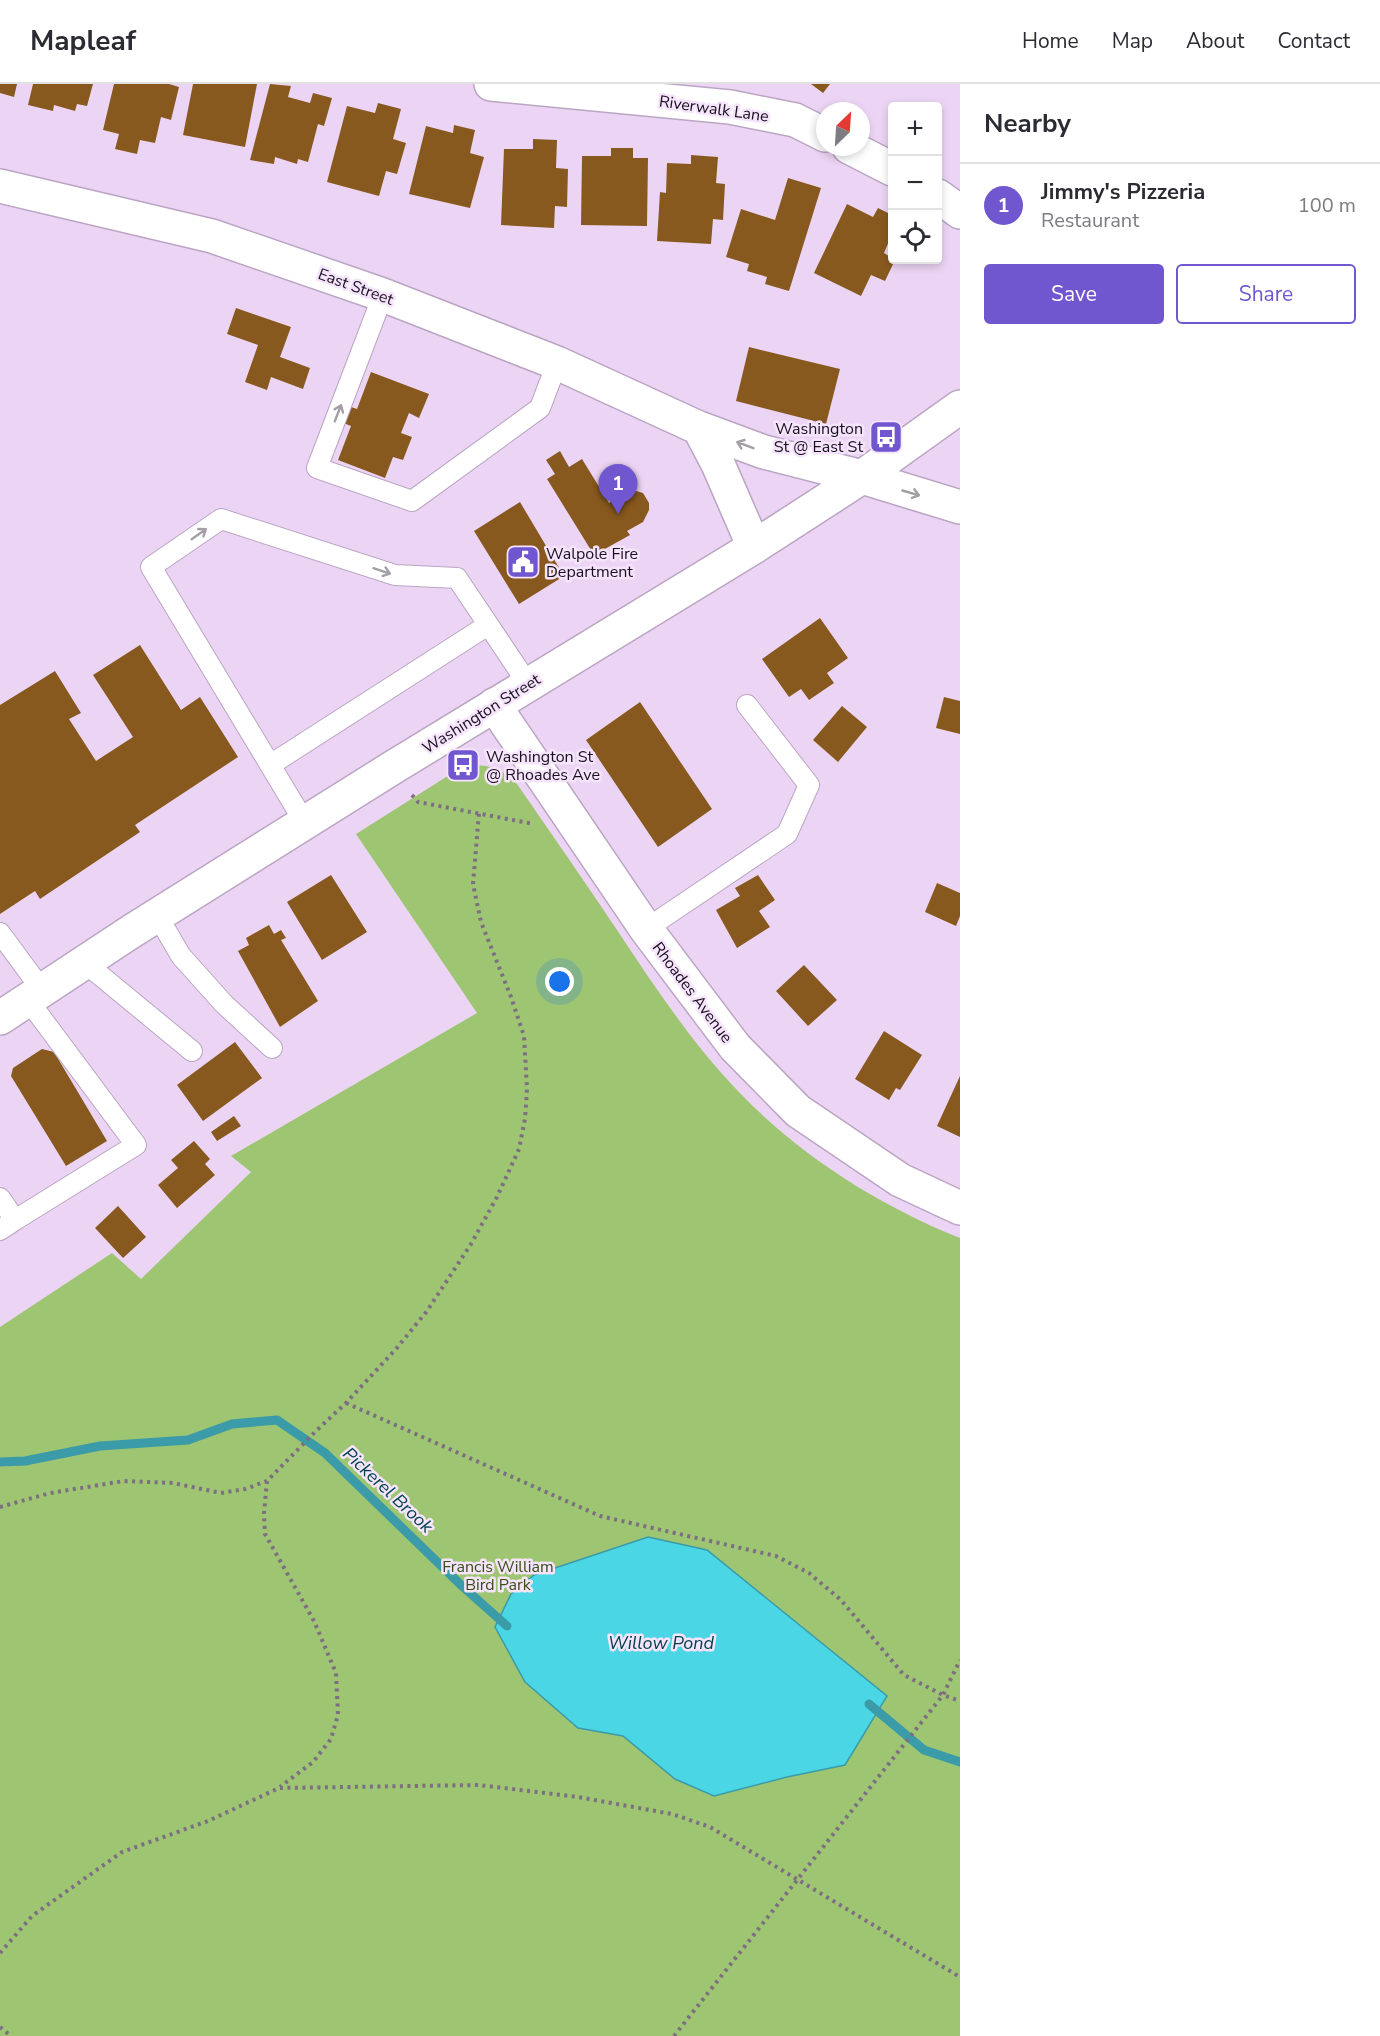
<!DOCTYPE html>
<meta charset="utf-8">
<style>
body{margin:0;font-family:"Nunito Sans",sans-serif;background:#f7f7f7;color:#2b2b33}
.controls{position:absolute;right:18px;top:18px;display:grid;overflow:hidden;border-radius:6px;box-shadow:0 3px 9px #0003}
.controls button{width:54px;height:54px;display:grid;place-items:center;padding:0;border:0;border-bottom:2px solid #e1e1e2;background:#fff;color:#2b2b33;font:30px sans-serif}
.compass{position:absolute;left:816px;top:18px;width:54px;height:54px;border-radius:50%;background:#fff;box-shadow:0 3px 9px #0003;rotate:25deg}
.you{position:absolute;left:560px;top:898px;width:21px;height:21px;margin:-15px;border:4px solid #fff;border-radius:50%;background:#1a73e8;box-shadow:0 0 0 9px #1a73e833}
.badge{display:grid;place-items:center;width:39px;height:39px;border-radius:50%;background:#7056cf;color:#fff;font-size:20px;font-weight:700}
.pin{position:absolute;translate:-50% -50px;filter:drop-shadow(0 2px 3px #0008)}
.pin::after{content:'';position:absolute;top:32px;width:21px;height:18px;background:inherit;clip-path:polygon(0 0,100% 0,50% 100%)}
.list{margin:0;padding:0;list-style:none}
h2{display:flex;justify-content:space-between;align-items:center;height:78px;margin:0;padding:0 24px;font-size:26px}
h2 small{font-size:20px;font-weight:400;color:#7c7c81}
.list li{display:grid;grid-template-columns:39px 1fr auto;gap:18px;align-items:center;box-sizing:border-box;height:84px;padding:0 24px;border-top:2px solid #e1e1e2}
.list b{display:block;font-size:22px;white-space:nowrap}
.list p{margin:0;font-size:20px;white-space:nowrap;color:#7c7c81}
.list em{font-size:20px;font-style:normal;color:#7c7c81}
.actions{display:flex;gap:12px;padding:18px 24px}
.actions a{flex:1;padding:14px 0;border:2px solid #7056cf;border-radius:6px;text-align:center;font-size:21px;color:#7056cf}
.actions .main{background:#7056cf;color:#fff}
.icon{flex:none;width:33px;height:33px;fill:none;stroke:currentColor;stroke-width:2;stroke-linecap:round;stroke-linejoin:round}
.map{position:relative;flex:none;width:960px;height:1952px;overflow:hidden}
header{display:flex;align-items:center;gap:36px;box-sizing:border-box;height:84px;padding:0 30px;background:#fff;border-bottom:2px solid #e1e1e2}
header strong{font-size:28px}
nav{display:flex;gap:33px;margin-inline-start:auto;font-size:21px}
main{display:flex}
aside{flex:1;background:#fff}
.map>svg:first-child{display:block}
</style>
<header>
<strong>Mapleaf</strong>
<nav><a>Home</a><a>Map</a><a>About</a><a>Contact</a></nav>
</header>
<main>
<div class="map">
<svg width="960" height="1952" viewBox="0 0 960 1952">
<rect width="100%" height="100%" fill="#ecd5f4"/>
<!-- green -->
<path fill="#9ec572" d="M476,681C493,682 506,687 517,700C550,748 583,795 615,843C653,900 690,957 738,1007C799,1071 878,1121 960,1154V1952H0V1243L112,1169L141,1195L251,1088L231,1072L477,929L356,750L454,688L465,683Z"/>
<!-- water -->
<path fill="#4ad6e5" stroke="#3b9ba8" stroke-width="1.5" d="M648,1453L707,1466L887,1612L845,1681L787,1693L714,1712L675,1695L623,1652L578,1644L525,1598L495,1543L511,1510L534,1491Z"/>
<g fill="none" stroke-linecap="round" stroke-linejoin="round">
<!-- stream -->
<path stroke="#3b9ba8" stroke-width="9" d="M0,1378L25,1377L100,1362L188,1356L232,1340L277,1336L325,1369L462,1502L507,1542
M869,1620L924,1666L960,1678"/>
</g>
<!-- building -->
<path fill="#88591e" d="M0,0H17L14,13L0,9Z
M33,0H93L87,22L77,20L75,27L54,21L53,27L28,21Z
M114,0H169L179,3L171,36L161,33L155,59L140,56L137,70L115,65L119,50L103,46Z
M193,0H257L245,63L183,51Z
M270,0L291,2L288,13L310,19L313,9L332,14L324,42L318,40L308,78L298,75L297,80L275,73L274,80L250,76Z
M811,0H830L823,9Z
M378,19L401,25L393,55L406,59L397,90L386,87L379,112L327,98L347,22L375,29Z
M454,41L475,46L470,69L484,73L470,124L409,110L426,42L453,49Z
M533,55L557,56L556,84L568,85L567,123L555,122L554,144L501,141L504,65H533Z
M611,64H633V74H648L647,142L581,141L582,72H611Z
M691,71L718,73L716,99L725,100L723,136L713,135L711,160L657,157L660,108L666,109L667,79L691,80Z
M788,94L821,104L789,207L765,200L767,193L747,187L749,180L726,173L741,125L775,136Z
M847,120L873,133L878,124L892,131V150L884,169L895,176L885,197L871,191L861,212L814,189Z
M236,224L291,243L280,273L310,284L303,305L271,293L267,306L245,298L258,261L227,250Z
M749,263L840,285L826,340L736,317Z
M371,288L429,310L419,334L409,329L401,349L412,353L403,376L393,373L385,394L338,376L351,342L341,338L348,322L357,325Z
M560,367L569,383L582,375L609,419L626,407L633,406L643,409L649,419V426L643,438L627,447L630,451L594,471L547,395L555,390L546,376Z
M520,418L564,492L519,520L474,447Z
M820,534L848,574L827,589L834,599L809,616L801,605L789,613L762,575Z
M140,561L181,626L200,613L238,673L135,741L140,748L40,815L35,807L0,830V621L55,587L81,629L69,635L96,677L133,653L93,591Z
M944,613L960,617V650L936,644Z
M640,618L712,725L658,763L586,656Z
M842,622L867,643L838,678L813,656Z
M331,791L367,848L322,876L287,818Z
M758,791L775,816L759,827L770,843L737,864L716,826L740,812L735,804Z
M937,799L960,809V832L956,842L925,828Z
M269,841L274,850L281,846L286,854L281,856L318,917L280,943L238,867L249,861L246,854Z
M804,881L837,916L808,942L776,907Z
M884,947L922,971L900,1006L896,1004L889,1016L855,995Z
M235,958L262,994L203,1037L177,1001Z
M42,965L54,968L107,1057L66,1082L11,992L13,984Z
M960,992V1053L937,1042Z
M234,1032L241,1042L217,1057L211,1048Z
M194,1057L210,1075L205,1080L215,1091L177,1124L158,1101L178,1084L171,1076Z
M118,1122L146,1153L123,1174L95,1144Z"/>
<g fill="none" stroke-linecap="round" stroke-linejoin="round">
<defs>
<path id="lane" d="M383,211L317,384L412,417L540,324L557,279
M270,681L488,541
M305,739L151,483L221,435L395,491L457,494L528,600
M157,831L181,872L224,920L272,964
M646,845L787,750L809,701L747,621
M0,849L42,906
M84,878L192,967
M0,1114L15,1136L0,1146
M15,1136L136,1061L28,916"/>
<path id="street" d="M491,0L730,23L795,36L825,51
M849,63L892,85
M938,112L960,128
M494,621L646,845L735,963L798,1027L900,1096L960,1124"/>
<path id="secondary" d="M0,102L212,152L383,211L557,279L699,344L764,368L862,393L960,423
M699,344L718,380L754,463
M0,934L132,847L392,684L754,463L862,393L960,323"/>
</defs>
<!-- lane casing -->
<use href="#lane" stroke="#baa5c3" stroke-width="22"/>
<!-- street casing -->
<use href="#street" stroke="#baa5c3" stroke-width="36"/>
<!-- secondary casing -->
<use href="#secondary" stroke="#baa5c3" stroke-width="36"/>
<!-- path -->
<path stroke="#7d6e82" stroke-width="4" stroke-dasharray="3 4.5" stroke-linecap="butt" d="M412,711L418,718L534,740
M346,1319L600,1432L776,1472L809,1489L841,1516L904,1591L943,1611L960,1617
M267,1397L264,1429L265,1450L314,1537L336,1589L338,1631L331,1655L313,1678L280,1703
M0,1423L50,1409L124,1397L173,1399L221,1409L245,1405L267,1397L316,1347L346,1319L396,1265L427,1227L471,1160L497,1113L519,1065L525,1035L527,1005L524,952L511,913L481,838L473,800L479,729
M0,1869L32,1832L122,1768L208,1737L279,1704L479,1701L578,1713L672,1730L710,1743L960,1893
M0,1943L11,1952
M674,1952L943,1611L960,1576"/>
<!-- lane -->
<use href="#lane" stroke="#fff" stroke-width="20"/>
<!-- street -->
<use href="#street" stroke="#fff" stroke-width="33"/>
<!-- secondary -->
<use href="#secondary" stroke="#fff" stroke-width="33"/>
</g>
<!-- one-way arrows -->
<defs><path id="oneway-shaft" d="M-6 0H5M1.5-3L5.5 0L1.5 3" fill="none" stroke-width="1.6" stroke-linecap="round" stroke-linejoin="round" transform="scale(1.5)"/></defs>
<g stroke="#a39fa4">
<use href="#oneway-shaft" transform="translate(338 329) rotate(-69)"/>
<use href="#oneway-shaft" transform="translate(745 361) rotate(-159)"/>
<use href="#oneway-shaft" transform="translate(911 409) rotate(16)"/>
<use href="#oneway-shaft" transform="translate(199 450) rotate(-35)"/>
<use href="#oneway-shaft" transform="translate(382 487) rotate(18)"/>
</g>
<!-- icons -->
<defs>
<symbol id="bus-square" viewBox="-11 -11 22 22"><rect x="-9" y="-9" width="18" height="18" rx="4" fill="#7056cf" stroke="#f6e4fd"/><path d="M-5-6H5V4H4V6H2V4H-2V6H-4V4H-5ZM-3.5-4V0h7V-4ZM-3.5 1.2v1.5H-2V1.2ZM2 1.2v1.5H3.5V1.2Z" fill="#fff"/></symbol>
<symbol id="civic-square" viewBox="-11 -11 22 22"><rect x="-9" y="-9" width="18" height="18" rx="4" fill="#7056cf" stroke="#f6e4fd"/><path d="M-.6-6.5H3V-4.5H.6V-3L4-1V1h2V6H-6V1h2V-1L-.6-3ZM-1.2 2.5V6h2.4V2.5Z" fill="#fff"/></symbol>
</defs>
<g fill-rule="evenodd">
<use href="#bus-square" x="867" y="334" width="38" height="38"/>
<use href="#civic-square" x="504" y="459" width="38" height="38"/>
<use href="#bus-square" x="444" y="662" width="38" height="38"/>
</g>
<g text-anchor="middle" stroke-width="5" stroke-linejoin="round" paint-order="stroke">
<!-- street labels -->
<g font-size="16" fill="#18101b" stroke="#f6e4fd">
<text transform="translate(714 24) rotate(8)" y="6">Riverwalk Lane</text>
<text transform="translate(356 202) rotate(20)" y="6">East Street</text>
<text transform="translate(481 629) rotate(-32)" y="6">Washington Street</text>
<text transform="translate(693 908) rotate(53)" y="6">Rhoades Avenue</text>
</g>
<!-- poi labels -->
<g font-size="16" fill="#18101b" stroke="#f6e4fd" text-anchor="start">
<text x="863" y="350" text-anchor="end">Washington<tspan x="863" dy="18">St @ East St</tspan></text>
<text x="546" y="475">Walpole Fire<tspan x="546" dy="18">Department</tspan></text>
<text x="486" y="678">Washington St<tspan x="486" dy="18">@ Rhoades Ave</tspan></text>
</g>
<!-- park labels -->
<g font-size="16" fill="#364e13" stroke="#f6e4fd">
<text x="498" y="1488">Francis William<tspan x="498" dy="18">Bird Park</tspan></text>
</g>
<!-- water labels -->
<g font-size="18" font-style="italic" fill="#004349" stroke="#f6e4fd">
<text transform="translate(388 1406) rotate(43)" y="6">Pickerel Brook</text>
<text x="661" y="1565">Willow Pond</text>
</g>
</g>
</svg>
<div class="controls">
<button>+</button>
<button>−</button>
<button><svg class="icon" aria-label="locate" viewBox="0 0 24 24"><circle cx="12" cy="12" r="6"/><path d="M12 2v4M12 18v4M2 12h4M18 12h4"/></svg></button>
</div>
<svg class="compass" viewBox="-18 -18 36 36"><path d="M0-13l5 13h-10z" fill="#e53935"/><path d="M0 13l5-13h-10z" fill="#7c7c81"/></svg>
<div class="you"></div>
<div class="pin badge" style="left:618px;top:430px">1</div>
</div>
<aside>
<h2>Nearby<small></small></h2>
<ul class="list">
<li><span class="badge">1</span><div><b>Jimmy's Pizzeria</b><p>Restaurant</p></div><em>100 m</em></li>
</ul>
<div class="actions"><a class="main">Save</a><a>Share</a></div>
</aside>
</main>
